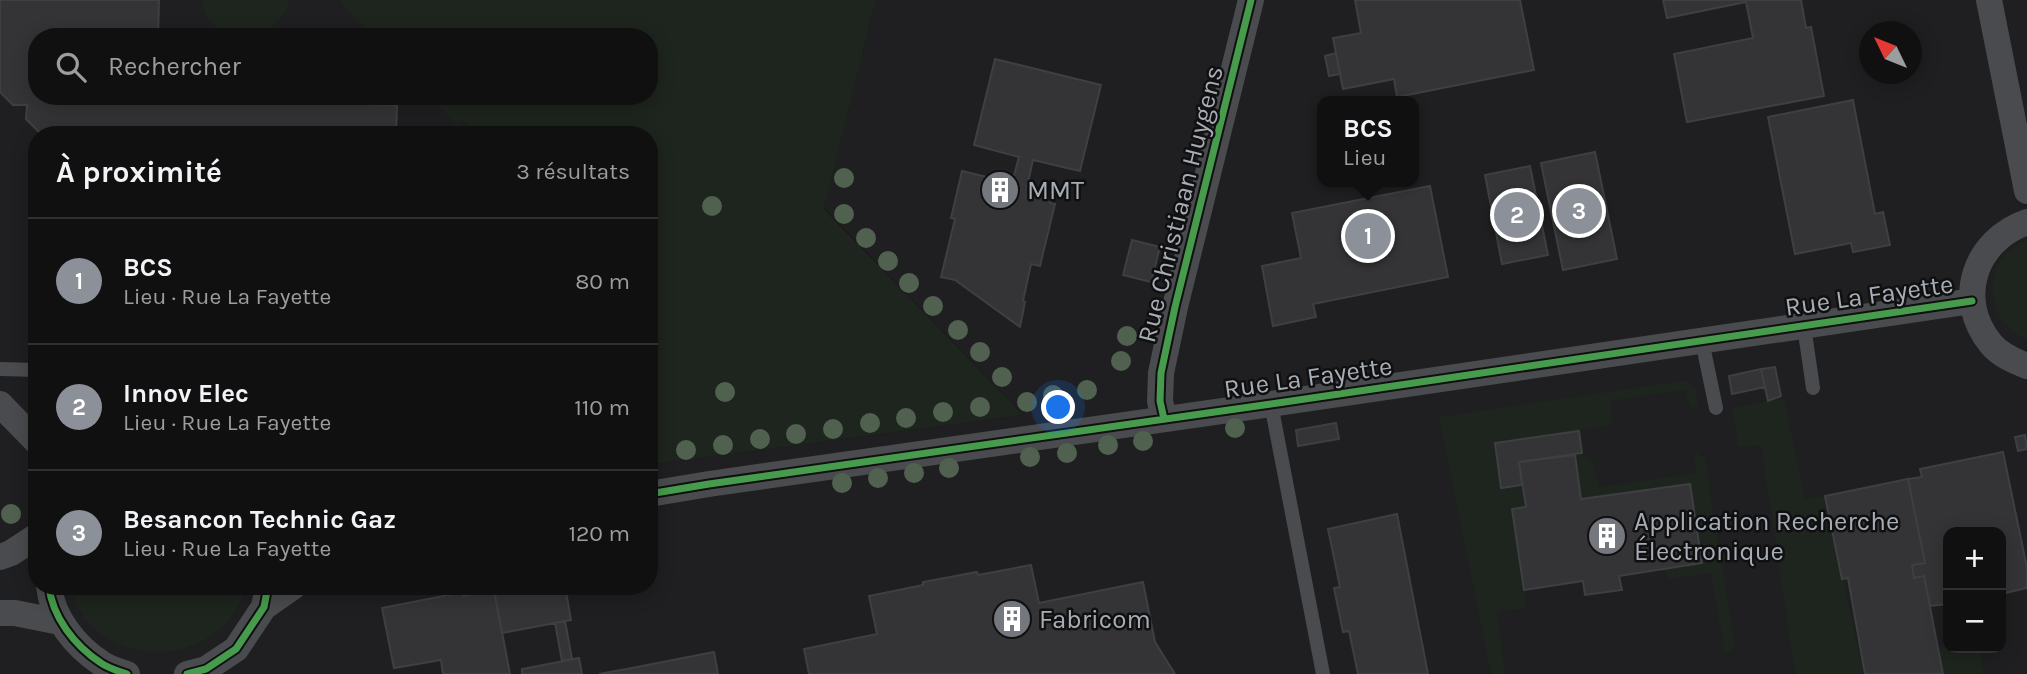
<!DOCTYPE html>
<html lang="fr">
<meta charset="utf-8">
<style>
body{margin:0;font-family:Karla,sans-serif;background:#191919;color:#f1f3f6}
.controls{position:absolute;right:21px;bottom:21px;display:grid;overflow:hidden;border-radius:14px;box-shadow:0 4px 18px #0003}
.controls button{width:63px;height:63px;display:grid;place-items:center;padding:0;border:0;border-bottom:2px solid #303030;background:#101010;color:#f1f3f6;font:35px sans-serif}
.compass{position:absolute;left:1859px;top:21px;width:63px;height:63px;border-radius:50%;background:#101010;box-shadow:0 4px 18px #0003;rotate:313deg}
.you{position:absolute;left:1059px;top:408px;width:24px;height:24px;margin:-18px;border:5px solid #fff;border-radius:50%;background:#1a73e8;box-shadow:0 0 0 10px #1a73e833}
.badge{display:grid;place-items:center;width:46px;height:46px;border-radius:50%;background:#8c9099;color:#fff;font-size:23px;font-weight:700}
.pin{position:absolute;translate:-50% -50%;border:4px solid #fff;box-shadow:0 2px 7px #0006}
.popup{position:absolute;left:1317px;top:96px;width:102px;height:91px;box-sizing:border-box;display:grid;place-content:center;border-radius:14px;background:#101010;filter:drop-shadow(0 2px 5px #0005);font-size:23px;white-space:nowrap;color:#9c9d9f}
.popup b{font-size:26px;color:#f1f3f6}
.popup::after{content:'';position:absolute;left:50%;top:100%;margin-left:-14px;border:14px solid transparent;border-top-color:#101010}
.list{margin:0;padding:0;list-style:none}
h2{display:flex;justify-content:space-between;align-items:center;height:91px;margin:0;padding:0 28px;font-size:30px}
h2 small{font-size:23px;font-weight:400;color:#9c9d9f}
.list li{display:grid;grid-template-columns:46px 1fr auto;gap:21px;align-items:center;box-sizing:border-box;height:126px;padding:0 28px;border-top:2px solid #303030}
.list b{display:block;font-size:26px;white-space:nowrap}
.list p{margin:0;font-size:23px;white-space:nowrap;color:#9c9d9f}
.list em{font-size:23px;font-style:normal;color:#9c9d9f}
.icon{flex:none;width:38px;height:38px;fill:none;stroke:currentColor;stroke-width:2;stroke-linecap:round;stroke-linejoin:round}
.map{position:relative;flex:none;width:2027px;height:674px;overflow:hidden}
.search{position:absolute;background:#101010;box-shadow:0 4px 18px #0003;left:28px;top:28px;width:630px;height:77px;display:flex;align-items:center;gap:18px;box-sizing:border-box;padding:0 24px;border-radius:28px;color:#9c9d9f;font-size:26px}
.panel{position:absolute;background:#101010;box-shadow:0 4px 18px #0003;left:28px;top:126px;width:630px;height:469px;border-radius:28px}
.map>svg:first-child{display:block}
</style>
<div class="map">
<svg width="2027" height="674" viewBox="0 0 2027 674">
<rect width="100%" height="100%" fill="#151516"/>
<!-- built -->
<path fill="#1f1f21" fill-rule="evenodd" d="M0,0H604L612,37H37V96H619L623,135H37V586H649V465L1023,415L824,208L876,0H2027V674H0ZM1870,32H1912V74H1870ZM1322,101H1414V182H1322ZM1948,532H2001V648H1948Z"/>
<!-- green -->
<path fill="#1e241e" d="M202,0H290C277,48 208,49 202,0Z
M340,0H876L824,209L1023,415L649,465V135H478L461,119L456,124L429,96H649V37H372L346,9Z
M2027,239V339C1995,329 1983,288 2001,260C2007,251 2017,245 2027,239Z
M1688,380L1696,391L1698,404L1694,409L1690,407L1685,390L1610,401L1613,425L1495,443L1501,487L1523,485L1526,507L1512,509L1527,608L1497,612L1505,674H1491L1439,417Z
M1784,398L1805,499L1825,496L1864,674H1795L1761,445L1738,447L1732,408Z
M1694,452L1705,458L1735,647L1725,655L1711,573L1668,579L1665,569L1702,563L1581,499L1575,455L1582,453L1593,463L1599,487L1696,473Z
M70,586H246C223,674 91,674 70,586Z
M1948,647L1979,648L1984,674H1943L1938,649Z"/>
<!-- building -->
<path fill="#343436" stroke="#3e3f42" stroke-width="2" d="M0,0H159L158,37H37V96H352L360,104L397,105L396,135H42L26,119L27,105H13L0,92Z
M1355,0H1520L1534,70L1397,97L1394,79L1343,89L1333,38L1361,33Z
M1663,0H1801L1806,28L1811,27L1824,96L1687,122L1674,54L1753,38L1746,2L1667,18Z
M1336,53L1340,74L1329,76L1325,56Z
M995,59L1101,85L1080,171L1033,160L1027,187L1053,193L1050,203L1055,204L1040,266L1031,264L1023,301L1025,302L1020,327L955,280L941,277L955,219L951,218L962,171L1012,183L1019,157L974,145Z
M1853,100L1875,214L1883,212L1890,245L1853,252L1851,243L1795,254L1768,117Z
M1595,152L1617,259L1563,270L1541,163Z
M1530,166L1548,255L1502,264L1485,175Z
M1430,186L1448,277L1313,304L1316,317L1273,326L1262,266L1301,258L1292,213Z
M1132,240L1160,247L1151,282L1123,275Z
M1775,367L1781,396L1768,401L1761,369Z
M1761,369L1765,387L1732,394L1729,376Z
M1336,423L1339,439L1298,446L1296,430Z
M1579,431L1582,453L1519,462L1522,485L1501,488L1495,443Z
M2025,435L2027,449L2018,451L2015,437Z
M2003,452L2027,568V588L2001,594V532H1948V604L1930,606L1924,576L1914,578L1912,565L1925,563L1908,479L1922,477L1920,469Z
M1575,455L1581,499L1690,484L1702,563L1619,576L1622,590L1585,595L1583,581L1524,590L1512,509L1526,507L1519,462Z
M1908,479L1925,563L1912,565L1914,578L1924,576L1943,674H1865L1848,578L1842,579L1825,496Z
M1397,514L1428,674H1358L1349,631L1343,632L1334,588L1340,587L1328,529Z
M1031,565L1039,603L1143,582L1155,642L1175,674H809L804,649L877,634L869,596L923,585V582L977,572L978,575Z
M493,586H565L571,620L502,633Z
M494,590L510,674H443L441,660L394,668L382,608L464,592V596Z
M565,621L572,659L562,661L555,623Z
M714,652L718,674H599L632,668Z
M579,658L582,674H522V669Z"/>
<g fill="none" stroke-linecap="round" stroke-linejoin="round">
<!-- lane -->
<path stroke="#4a4b4e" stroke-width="14" d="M1804,326L1813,388
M1702,341L1716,408
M0,369L37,370
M1271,404L1323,674"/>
<!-- street -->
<path stroke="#4a4b4e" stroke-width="26" d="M1989,0L2027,191
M2027,222C1975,240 1954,299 1991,344C2000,355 2014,361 2027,366
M0,404L37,442
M1164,419L1160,401L1161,373L1175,307L1251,0
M649,494L709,484L1271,404L1972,301
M0,557L11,553L37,536
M49,586C52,617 75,646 101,663C108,668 118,671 127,674
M264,607L294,586
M0,613H15L60,622
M187,674L206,669L236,649L264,607L268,586"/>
<defs>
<path id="cycleway" d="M1164,419L1160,401L1161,373L1175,307L1251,0
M649,494L709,484L1271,404L1972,301
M49,586C52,617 75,646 101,663C108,668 118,671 127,674
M187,674L206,669L236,649L264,607L268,586"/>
</defs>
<!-- cycleway casing -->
<use href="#cycleway" stroke="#101011" stroke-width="11"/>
<!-- cycleway -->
<use href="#cycleway" stroke="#469c4c" stroke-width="7"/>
</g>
<!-- trees -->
<g fill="#506150">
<circle cx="844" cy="178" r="10"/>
<circle cx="712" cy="206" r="10"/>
<circle cx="844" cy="214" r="10"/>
<circle cx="866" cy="238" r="10"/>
<circle cx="888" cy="261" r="10"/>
<circle cx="909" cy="283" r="10"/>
<circle cx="933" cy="306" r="10"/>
<circle cx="958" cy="330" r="10"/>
<circle cx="1127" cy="336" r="10"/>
<circle cx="980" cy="352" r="10"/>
<circle cx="1121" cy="361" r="10"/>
<circle cx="1002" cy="377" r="10"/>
<circle cx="1087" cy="390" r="10"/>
<circle cx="725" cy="392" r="10"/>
<circle cx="1053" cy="395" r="10"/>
<circle cx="1027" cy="402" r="10"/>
<circle cx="980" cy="407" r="10"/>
<circle cx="943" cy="412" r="10"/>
<circle cx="906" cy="418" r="10"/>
<circle cx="870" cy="423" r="10"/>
<circle cx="1235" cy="428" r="10"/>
<circle cx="833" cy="429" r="10"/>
<circle cx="796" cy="434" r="10"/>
<circle cx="760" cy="439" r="10"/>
<circle cx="1143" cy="441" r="10"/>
<circle cx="723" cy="445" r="10"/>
<circle cx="1108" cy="445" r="10"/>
<circle cx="686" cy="450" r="10"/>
<circle cx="1067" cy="453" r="10"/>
<circle cx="1030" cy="457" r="10"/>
<circle cx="949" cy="468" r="10"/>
<circle cx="914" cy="473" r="10"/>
<circle cx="878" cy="478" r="10"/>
<circle cx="842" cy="483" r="10"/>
<circle cx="11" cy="514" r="10"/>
</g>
<!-- icons -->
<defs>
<symbol id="building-disc" viewBox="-11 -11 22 22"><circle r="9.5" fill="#74787e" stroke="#101011"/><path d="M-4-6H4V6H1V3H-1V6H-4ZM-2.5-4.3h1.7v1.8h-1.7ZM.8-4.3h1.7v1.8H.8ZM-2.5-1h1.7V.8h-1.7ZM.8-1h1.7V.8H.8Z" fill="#fff"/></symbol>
</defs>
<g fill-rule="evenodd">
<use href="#building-disc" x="978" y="168" width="44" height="44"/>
<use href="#building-disc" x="1585" y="514" width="44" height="44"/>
<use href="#building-disc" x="990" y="597" width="44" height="44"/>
</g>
<g text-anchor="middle" stroke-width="5" stroke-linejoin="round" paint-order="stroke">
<!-- poi labels -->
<g font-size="26" fill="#a7adb6" stroke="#101011" text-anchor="start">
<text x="1027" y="199">MMT</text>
<text x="1634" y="530">Application Recherche<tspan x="1634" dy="30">Électronique</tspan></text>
<text x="1039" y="628">Fabricom</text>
</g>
<!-- street labels -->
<g font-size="26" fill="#a7adb6" stroke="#101011">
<text transform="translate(1180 204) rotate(-76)" y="9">Rue Christiaan Huygens</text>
<text transform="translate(1869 295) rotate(-8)" y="9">Rue La Fayette</text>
<text transform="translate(1308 377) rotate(-8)" y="9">Rue La Fayette</text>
</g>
</g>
</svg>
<div class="controls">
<button>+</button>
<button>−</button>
</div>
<svg class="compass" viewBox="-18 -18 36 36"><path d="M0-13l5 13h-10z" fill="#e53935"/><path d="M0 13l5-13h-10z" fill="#9c9d9f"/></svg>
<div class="you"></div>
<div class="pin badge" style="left:1368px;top:236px">1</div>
<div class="popup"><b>BCS</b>Lieu</div>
<div class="pin badge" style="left:1517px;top:215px">2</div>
<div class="pin badge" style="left:1579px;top:211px">3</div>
<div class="search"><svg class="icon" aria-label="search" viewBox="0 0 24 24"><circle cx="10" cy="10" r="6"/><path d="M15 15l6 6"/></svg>Rechercher</div>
<section class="panel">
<h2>À proximité<small>3 résultats</small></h2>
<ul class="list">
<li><span class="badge">1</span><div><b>BCS</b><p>Lieu · Rue La Fayette</p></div><em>80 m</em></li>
<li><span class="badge">2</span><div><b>Innov Elec</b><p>Lieu · Rue La Fayette</p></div><em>110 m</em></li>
<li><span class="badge">3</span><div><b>Besancon Technic Gaz</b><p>Lieu · Rue La Fayette</p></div><em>120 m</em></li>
</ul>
</section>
</div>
